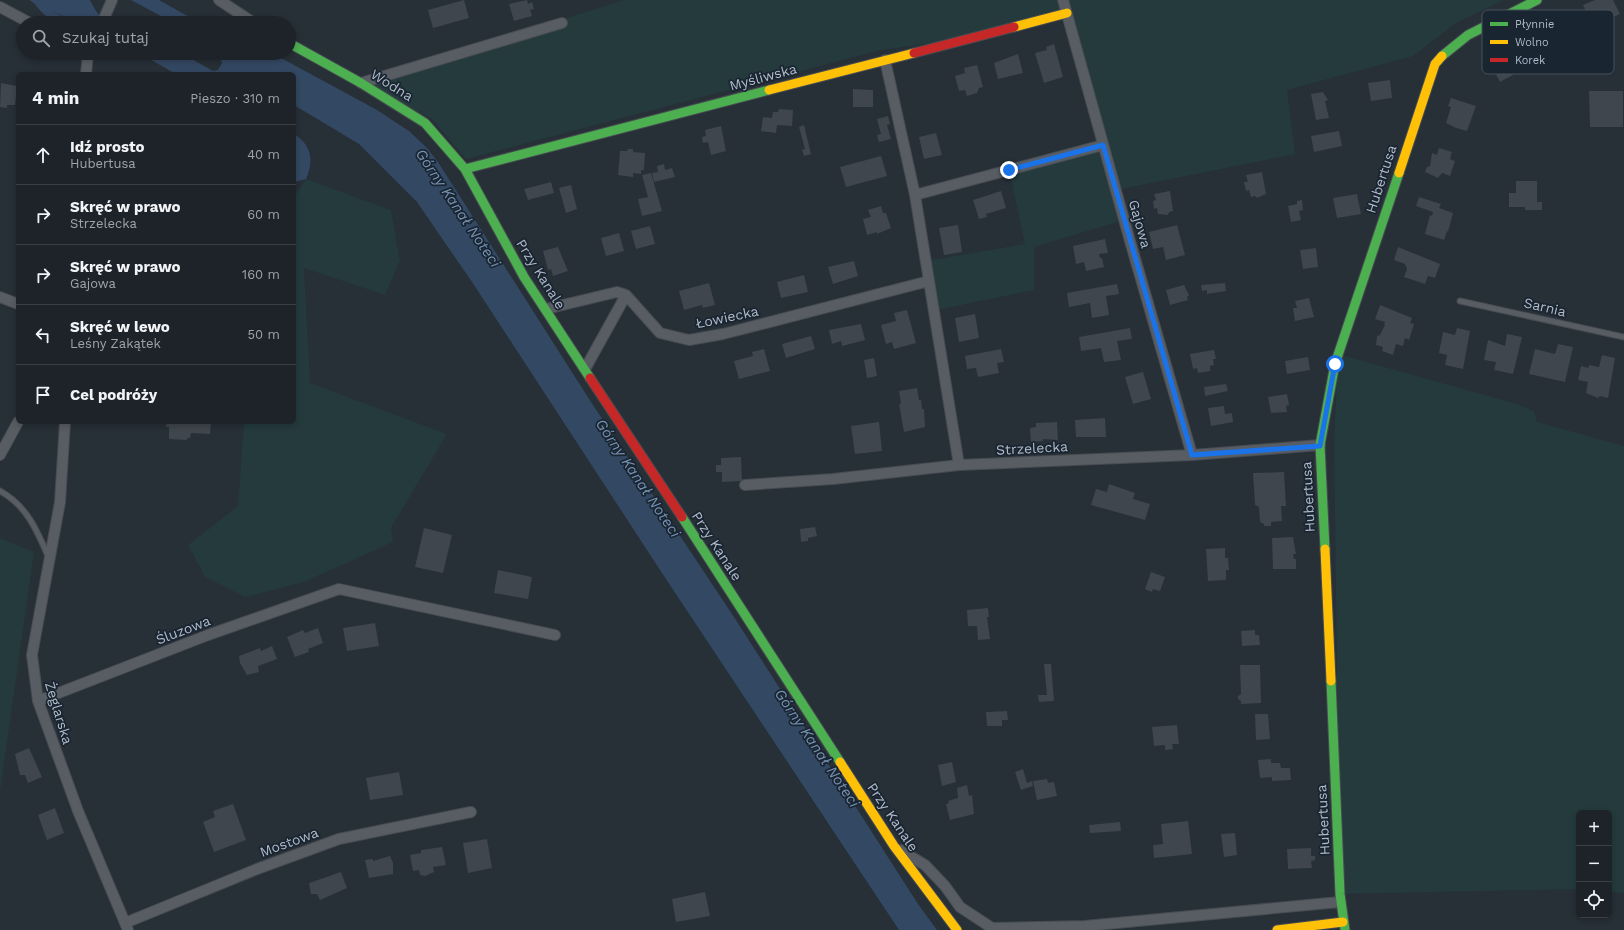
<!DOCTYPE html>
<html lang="pl">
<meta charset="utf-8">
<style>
body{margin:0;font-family:"Work Sans",sans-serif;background:#252b31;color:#f1f3f6}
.controls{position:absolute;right:12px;bottom:12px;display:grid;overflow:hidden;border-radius:6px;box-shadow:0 2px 6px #0003}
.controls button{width:36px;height:36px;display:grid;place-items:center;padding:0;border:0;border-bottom:1px solid #3b4046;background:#1d2329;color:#f1f3f6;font:20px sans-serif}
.stop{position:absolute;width:12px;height:12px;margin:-9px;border:3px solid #1a73e8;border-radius:50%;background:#fff}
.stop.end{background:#1a73e8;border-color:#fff;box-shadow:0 1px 4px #0008}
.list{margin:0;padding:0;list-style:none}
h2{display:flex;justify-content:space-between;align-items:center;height:52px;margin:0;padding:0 16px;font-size:17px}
h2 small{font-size:13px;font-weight:400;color:#a0a4a8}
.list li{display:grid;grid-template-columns:26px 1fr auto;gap:12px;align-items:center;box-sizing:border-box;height:60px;padding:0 16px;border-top:1px solid #3b4046}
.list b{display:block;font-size:15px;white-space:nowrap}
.list p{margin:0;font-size:13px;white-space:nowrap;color:#a0a4a8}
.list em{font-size:13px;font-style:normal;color:#a0a4a8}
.icon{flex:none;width:22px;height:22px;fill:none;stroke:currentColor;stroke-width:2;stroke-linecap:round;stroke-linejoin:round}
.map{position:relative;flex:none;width:1624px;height:930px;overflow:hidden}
.search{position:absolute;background:#1d2329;box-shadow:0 2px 6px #0003;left:16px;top:16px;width:280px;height:44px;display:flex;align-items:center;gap:10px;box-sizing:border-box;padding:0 14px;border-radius:22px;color:#a0a4a8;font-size:15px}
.panel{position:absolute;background:#1d2329;box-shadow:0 2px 6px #0003;left:16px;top:72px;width:280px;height:352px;border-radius:6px}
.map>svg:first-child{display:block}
</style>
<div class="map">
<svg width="1624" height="930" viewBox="0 0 1624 930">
<rect width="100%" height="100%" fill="#272f37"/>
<!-- green -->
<path fill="#243a3d" d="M624,0H1504L1456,23L1413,56L1287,90L1295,154L1116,190L1124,220L1034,247V290L937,310L926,261L1025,244L1009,170L1103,145L1070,9L968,38L881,50L466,159L431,118L361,83Z
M306,179L391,210L400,261L385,295L304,268L310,383L447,434L391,528L393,542L304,582L245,597L205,577L188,545L238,506L244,422H294V197Z
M1338,354L1517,404L1534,411L1537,422L1624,446V893L1609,892V813H1579V889L1340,894L1334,444Z
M0,538L34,552L0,792Z"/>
<!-- water -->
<path fill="#334862" d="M29,0H90C94,8 99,19 110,20C117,21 122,20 129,23L74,21L52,11L75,23C64,23 54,22 45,15C38,10 37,4 29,0Z
M131,0H159L200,23H174Z
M139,53H181L213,71L218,70L222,63L218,53H272L377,110L409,131L427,148L438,162L591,402L734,617L918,904L937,930H899L660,570L474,285L417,202L359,144L294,105V74H176Z
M294,134C312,145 314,161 306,179L294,182Z"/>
<!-- building -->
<path fill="#3f464d" d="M464,0L469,18L433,28L428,10Z
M527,0L528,4L532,2L534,9L530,10L532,16L514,21L509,4Z
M1595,0H1613L1620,14L1593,26L1583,5Z
M1054,44L1063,77L1044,83L1035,53L1047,50L1046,47Z
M1513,47L1521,62L1510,68L1513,75L1500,82L1490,63L1503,56L1501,53Z
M1018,54L1023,73L998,79L994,63Z
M977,65L983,87L979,88L977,93L967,96L965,90L959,91L955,76L965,73L964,68Z
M1390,80L1392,98L1371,101L1368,83Z
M1,83L17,86L15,105H7V108L0,107Z
M853,89L873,90V107H853Z
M1589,91H1623V127H1590Z
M1323,92L1328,100L1325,101L1329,118L1316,120L1311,94Z
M1451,98L1476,106L1467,131L1456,128L1446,123L1451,107L1448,106Z
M779,109L793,110L792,126L777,125L776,133L761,131L763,117L772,118L773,112H778Z
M888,116L890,124L887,125L891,139L879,142L877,135L881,134L877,119Z
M804,125L811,154L804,156L802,150L805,149L799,127Z
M721,126L726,151L711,155L708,142L703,143L702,137L706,136L705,130Z
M1339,131L1342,146L1314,152L1311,136Z
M936,133L942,155L924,159L919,137Z
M1439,148L1452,152L1450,159L1455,161L1450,176L1442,173L1438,178L1425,172L1427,167L1430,166L1432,153L1437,155Z
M628,149H633V152L645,153L644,170H641V174L633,173V177L618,175L620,151H627Z
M881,156L887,176L846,187L840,167Z
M664,164L665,170L672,168L675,177L654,182L652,173L658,172L657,166Z
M1262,172L1266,194L1257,198L1255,196L1251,197L1249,190L1246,191L1244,182H1248L1246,175Z
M651,173L662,211L642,216L638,199L648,197L642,175Z
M1516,181H1537V202H1542V210H1525V207H1509V193H1516Z
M551,182L554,193L528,200L524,189Z
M571,185L577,209L566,213L559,188Z
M1001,191L1006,208L986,214L987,217L979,219L973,200Z
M1170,191L1173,211L1169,212L1168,215L1158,214L1157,208L1154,209L1153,201L1156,200L1154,194Z
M1357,194L1361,214L1337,218L1333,198Z
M1419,197L1441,204L1439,208L1453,213L1448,232L1447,231L1444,240L1425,234L1430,215L1432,216L1433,212L1416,206Z
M1302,200L1303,210L1299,211L1301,220L1291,222L1288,206L1297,204V201Z
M881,206L883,213H886L891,228L877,234V232L867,235L863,219L871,217L868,210Z
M958,225L962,252L944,255L939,228Z
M1177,225L1185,255L1166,260L1163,247L1153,249L1149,232Z
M650,226L655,244L636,249L631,231Z
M619,233L624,251L606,256L601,238Z
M1105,239L1108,253L1099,254L1100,258H1102L1104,267L1086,271L1084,262L1076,264L1073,246Z
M558,247L568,271L553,276L551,269L548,270L543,251Z
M1398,247L1440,264L1435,278L1428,276L1425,284L1404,277L1407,269L1405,264L1394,260Z
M1316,248L1318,267L1303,269L1300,250Z
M854,261L858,276L833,284L828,267Z
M804,275L808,292L781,298L777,282Z
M709,283L715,305L703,308L702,305L684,310L679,291Z
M1225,283L1226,291L1207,294V290L1202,291L1201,285Z
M1117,284L1119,294L1106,296L1109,315L1092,318L1090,303L1069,307L1067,293Z
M1184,285L1189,295L1187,297L1188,300L1170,305L1166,290Z
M1309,298L1314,317L1295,321L1293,308H1297L1295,301Z
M1380,305L1412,318L1410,323L1414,324L1409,340L1405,338L1403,346L1396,344L1393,355L1382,351L1383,347L1376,345L1377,336L1380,335L1385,325H1384L1385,322L1375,319Z
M907,310L916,343L894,349L892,342L886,344L881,325L896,321L894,313Z
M975,314L979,338L959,342L955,318Z
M861,324L865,340L842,346L841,341L832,344L829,330Z
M1130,328L1132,339L1117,341L1121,360L1104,362L1101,348L1081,351L1079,337Z
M1457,328L1470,331L1463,369L1445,365L1447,355L1439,353L1443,332L1455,335Z
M1507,334L1522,337L1513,374L1494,370L1496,362L1484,360L1488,340L1505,346Z
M811,336L815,349L786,358L782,344Z
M1558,344L1573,347L1565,382L1529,374L1535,349L1555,354Z
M764,349L770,371L739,379L734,361L753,356L752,352Z
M1001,349L1004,362L997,363L999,373L978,377L976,368L967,369L965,356Z
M1214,350L1216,359H1213L1214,365L1210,366V371L1198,373L1197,368L1193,369L1190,354Z
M1602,355L1615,358L1608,398L1600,396L1598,398L1586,393L1588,382L1578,380L1581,366L1588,368L1589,365L1599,367Z
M1308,357L1310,370L1287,374L1285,361Z
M874,358L877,376L867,378L864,360Z
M1143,372L1151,399L1133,404L1125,377Z
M1226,384L1228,391L1205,396L1204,387Z
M917,388L919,400H921L922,409H924L925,427L904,432L899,404H901L899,391Z
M1287,394L1289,405L1286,406L1287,412L1271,413L1268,397Z
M1224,406L1225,414L1232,413L1233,422L1211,426L1208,408Z
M1105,418L1106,437H1076L1075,420Z
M167,422H211L210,434L191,433L190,438H187V440L169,439V427H166Z
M879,422L882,451L855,454L851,426Z
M1057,422L1058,440L1043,439V441L1031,442L1030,428L1036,427V423Z
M741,457L742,481L722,482V472H716V465H721V458Z
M1284,472L1286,506H1281L1282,521L1271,522V526H1264V524L1260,522L1259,507L1255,505L1253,473Z
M1109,484L1135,493L1133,499L1150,504L1145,520L1091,505L1096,489L1107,492Z
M815,527L817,536L808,538V541L801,542L800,529Z
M424,528L452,535L443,573L415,567Z
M1293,537L1296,554H1293L1294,559H1296V569H1273L1272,538Z
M1225,548V558H1228L1229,570H1226V580L1208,581L1206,549Z
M498,570L532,577L528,599L494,593Z
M1151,572L1165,577L1160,591L1153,589L1152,592L1145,589Z
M988,608L989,617H987L990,639L978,640L977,626H968L967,610Z
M375,623L379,646L347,651L343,628Z
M318,628L323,643L308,649L309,652L295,657L287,637L303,630L305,633Z
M1255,630V635H1259L1260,645L1242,646L1241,631Z
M272,646L277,659L258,666L259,672L247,675L240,663L239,656L260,648L261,651Z
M1044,664H1051L1054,701L1039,702L1038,695H1047Z
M1240,665H1260L1261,703L1241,704V701L1238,699V696L1241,694Z
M1007,711L1008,720H1002V726H987L986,712Z
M1255,714H1268L1270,739L1256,740Z
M1177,725L1179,744H1172L1173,749L1165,750V745L1154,746L1152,727Z
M29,748L42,777L28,783L25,775H20L15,754Z
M1271,759V763H1280L1281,768H1290L1291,780L1272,781V777L1260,778L1258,760Z
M952,762L956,782L942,786L938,765Z
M1023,769L1027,783L1032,781L1033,786L1021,790L1015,772Z
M399,772L403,795L370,800L366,778Z
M1047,779L1048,783L1054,782L1057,796L1037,800L1033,781Z
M967,785L969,796L972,795L974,814L950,820L946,804L949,803L948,801L958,798L957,788Z
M233,804L246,840L214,852L203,822L215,817L213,811Z
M55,808L64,833L47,840L38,815Z
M1188,821L1192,854L1154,858L1153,845L1163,844L1161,824Z
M1120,822L1121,831L1090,833L1089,825Z
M1235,833L1237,855L1224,857L1221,834Z
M487,839L492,868L468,873L463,843Z
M442,847L446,865L433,867L434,872L425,876L420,875L419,870L413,871L410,855L421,853V850Z
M1311,848V856H1315V860L1311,861L1312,868L1288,869L1287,849Z
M390,856L393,863V874L369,878L365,860L373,859V861Z
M341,872L347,888L320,900L317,894H311L309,883Z
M705,892L710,916L676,922L672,899Z"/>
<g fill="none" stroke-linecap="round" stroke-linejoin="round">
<defs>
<path id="lane" d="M1460,301L1624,337
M0,491C26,505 37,530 48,556"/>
<path id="street" d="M219,0L254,23
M1063,0L1130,241L1192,455
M0,7L30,23
M102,23L112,0
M885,60L915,195L959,465
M86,74L88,53
M361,83L562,23
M915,195L1103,145
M0,297L18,304
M546,309L617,292L626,295L660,333L689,340L723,334L929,281
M585,369L626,295
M65,422L60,502L32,655L38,701L78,811L128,930
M0,455L18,422
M745,485L833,479L959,465L1192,455L1320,445
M38,701L208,635L339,589L555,635
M900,850L925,865L945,886L960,907L992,928L1085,926L1340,902
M125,923L257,869L339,839L471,812"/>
<path id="fast" d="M289,43L361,83L425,123L465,169L524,277L590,378
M1442,56L1468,35L1537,0
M465,169L769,90
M682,517L840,762
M1325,549L1320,445L1335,364L1399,173
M1331,681L1340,894L1345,930"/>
<path id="slow" d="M1014,27L1067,13
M769,90L914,53
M1399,173L1435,64L1442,56
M1325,549L1331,681
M840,762L894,846L957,930
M1277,930L1343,922"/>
<path id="jam" d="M914,53L1014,27
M590,378L682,517"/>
</defs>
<!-- lane casing -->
<use href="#lane" stroke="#464b51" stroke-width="7"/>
<!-- street casing -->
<use href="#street" stroke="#464b51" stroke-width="12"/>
<!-- fast casing -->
<use href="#fast" stroke="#464b51" stroke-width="11"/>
<!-- slow casing -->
<use href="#slow" stroke="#464b51" stroke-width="11"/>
<!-- jam casing -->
<use href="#jam" stroke="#464b51" stroke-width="11"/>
<!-- lane -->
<use href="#lane" stroke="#585d64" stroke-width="5"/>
<!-- street -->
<use href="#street" stroke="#585d64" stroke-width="10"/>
<!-- fast -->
<use href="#fast" stroke="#4caf50" stroke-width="9"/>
<!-- slow -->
<use href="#slow" stroke="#ffc107" stroke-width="9"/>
<!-- jam -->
<use href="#jam" stroke="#c62828" stroke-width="9"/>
</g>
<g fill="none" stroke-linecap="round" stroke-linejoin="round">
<!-- route -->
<path stroke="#1a73e8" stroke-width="5" d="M1009,170L1103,145L1192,455L1320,446L1335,364"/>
</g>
<g text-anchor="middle" stroke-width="3.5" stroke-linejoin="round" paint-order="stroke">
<!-- street labels -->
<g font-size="14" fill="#b1bbc9" stroke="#1a2532">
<text transform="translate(763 77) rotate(-15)" y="5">Myśliwska</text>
<text transform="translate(392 85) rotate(32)" y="5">Wodna</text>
<text transform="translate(1381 179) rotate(-72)" y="5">Hubertusa</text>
<text transform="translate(1140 224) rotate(74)" y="5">Gajowa</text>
<text transform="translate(541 274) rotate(58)" y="5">Przy Kanale</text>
<text transform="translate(1545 307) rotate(13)" y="5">Sarnia</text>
<text transform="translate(727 317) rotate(-12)" y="5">Łowiecka</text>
<text transform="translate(1032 448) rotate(-3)" y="5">Strzelecka</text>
<text transform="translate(1308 497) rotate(-93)" y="5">Hubertusa</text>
<text transform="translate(717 546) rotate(57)" y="5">Przy Kanale</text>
<text transform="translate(183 630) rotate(-21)" y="5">Śluzowa</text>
<text transform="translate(59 713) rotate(73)" y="5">Żeglarska</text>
<text transform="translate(893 817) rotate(56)" y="5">Przy Kanale</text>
<text transform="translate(1323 820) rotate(-93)" y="5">Hubertusa</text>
<text transform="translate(289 842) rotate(-20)" y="5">Mostowa</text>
</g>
<!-- water labels -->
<g font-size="15" font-style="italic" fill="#7692b2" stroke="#1a2532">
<text transform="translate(458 208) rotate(56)" y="5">Górny Kanał Noteci</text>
<text transform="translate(638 478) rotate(56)" y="5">Górny Kanał Noteci</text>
<text transform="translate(817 748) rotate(56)" y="5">Górny Kanał Noteci</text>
</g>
</g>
<!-- legend -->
<rect x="1482" y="10" width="132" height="64" rx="6" fill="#1a2532" stroke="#47525f" stroke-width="1"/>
<rect x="1490" y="22" width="18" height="4" fill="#4caf50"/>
<rect x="1490" y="40" width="18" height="4" fill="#ffc107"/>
<rect x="1490" y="58" width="18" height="4" fill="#c62828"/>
<g font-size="11" fill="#b1bbc9">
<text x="1515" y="28">Płynnie</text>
<text x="1515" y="46">Wolno</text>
<text x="1515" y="64">Korek</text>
</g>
</svg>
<div class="controls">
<button>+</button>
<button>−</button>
<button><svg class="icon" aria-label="locate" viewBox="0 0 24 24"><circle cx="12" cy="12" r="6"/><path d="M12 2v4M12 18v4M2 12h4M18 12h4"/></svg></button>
</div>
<div class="stop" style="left:1335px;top:364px"></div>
<div class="stop end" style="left:1009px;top:170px"></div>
<div class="search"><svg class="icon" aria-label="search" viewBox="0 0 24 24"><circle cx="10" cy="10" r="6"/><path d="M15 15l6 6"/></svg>Szukaj tutaj</div>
<section class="panel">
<h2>4 min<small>Pieszo · 310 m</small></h2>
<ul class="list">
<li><svg class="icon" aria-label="ahead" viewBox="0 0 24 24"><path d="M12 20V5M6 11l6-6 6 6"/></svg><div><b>Idź prosto</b><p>Hubertusa</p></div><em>40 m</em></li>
<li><svg class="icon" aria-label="right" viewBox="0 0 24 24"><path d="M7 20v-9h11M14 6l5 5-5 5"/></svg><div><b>Skręć w prawo</b><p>Strzelecka</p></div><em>60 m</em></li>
<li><svg class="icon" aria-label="right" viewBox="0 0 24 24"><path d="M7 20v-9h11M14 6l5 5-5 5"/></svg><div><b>Skręć w prawo</b><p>Gajowa</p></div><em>160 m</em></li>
<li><svg class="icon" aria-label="left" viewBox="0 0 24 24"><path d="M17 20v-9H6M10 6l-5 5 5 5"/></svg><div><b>Skręć w lewo</b><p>Leśny Zakątek</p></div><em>50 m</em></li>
<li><svg class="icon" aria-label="arrive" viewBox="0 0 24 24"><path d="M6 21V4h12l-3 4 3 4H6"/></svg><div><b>Cel podróży</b></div></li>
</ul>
</section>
</div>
